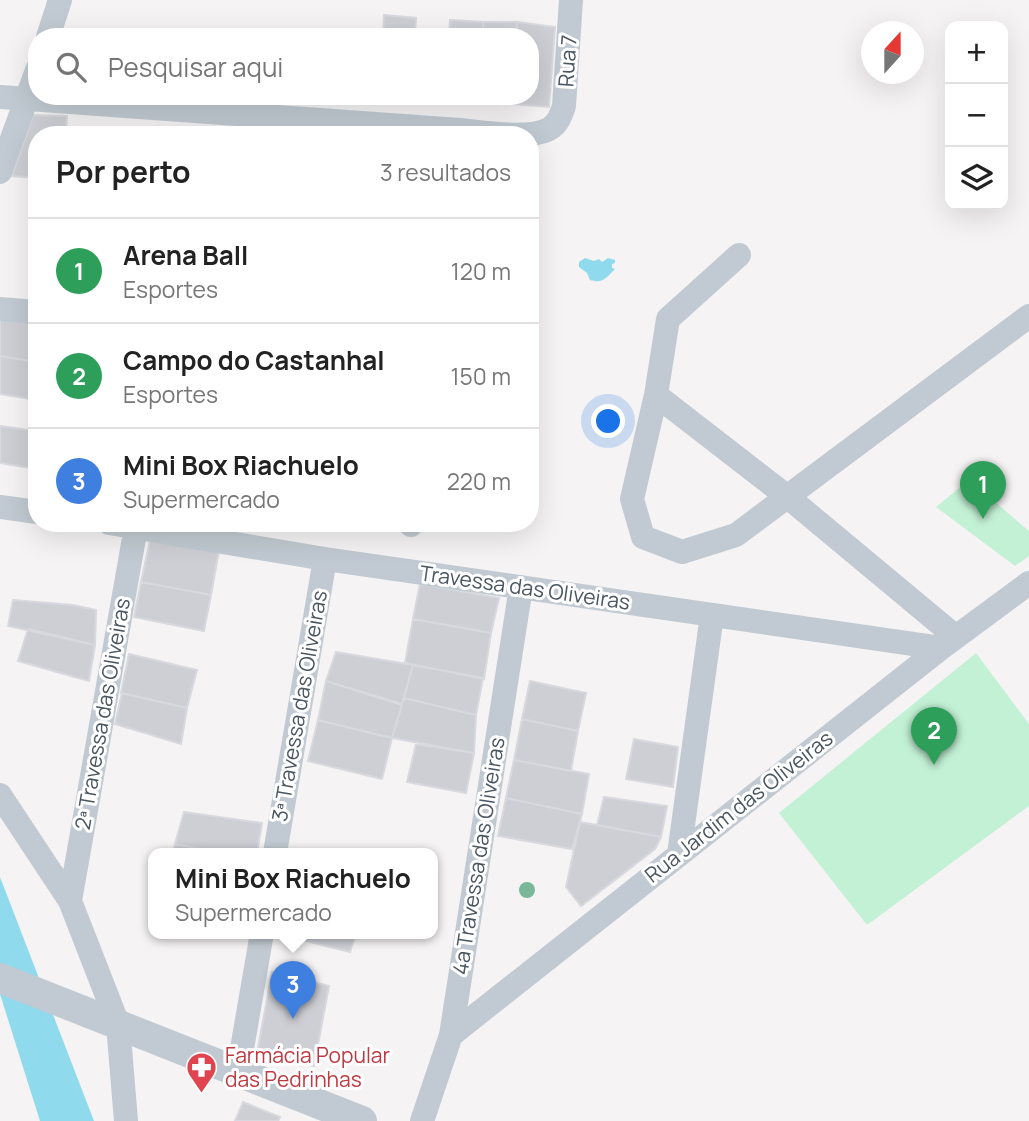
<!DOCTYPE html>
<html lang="pt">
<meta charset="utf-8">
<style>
body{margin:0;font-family:Manrope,sans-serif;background:#f6f6f6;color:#222}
.controls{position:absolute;right:21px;top:21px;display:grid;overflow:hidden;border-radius:14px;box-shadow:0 7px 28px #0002}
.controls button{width:63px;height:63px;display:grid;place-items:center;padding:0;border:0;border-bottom:2px solid #e0e0e0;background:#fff;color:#222;font:35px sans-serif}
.compass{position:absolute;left:861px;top:21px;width:63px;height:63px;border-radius:50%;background:#fff;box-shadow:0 7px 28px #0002;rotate:21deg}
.you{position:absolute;left:609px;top:422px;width:24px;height:24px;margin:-18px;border:5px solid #fff;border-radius:50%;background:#1a73e8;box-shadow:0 0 0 10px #1a73e833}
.badge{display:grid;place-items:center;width:46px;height:46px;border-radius:50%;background:#111827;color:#fff;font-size:23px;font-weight:700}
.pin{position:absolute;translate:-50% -58px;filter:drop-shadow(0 2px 4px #0008)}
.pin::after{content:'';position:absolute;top:37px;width:24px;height:21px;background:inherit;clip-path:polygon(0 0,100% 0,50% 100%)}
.popup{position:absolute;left:148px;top:848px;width:290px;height:91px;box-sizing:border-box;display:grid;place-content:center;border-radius:14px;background:#fff;filter:drop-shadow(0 2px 5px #0005);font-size:23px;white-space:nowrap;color:#767676}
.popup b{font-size:26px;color:#222}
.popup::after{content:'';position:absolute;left:50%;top:100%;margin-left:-14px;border:14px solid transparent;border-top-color:#fff}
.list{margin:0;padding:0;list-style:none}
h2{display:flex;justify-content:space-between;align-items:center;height:91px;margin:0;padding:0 28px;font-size:30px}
h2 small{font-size:23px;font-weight:400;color:#767676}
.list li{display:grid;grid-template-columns:46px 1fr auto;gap:21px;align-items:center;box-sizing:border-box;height:105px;padding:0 28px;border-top:2px solid #e0e0e0}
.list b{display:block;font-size:26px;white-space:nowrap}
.list p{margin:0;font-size:23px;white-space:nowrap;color:#767676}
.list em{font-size:23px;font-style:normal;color:#767676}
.icon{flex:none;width:38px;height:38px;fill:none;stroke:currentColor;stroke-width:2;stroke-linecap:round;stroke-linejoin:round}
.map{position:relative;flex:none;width:1029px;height:1121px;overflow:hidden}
.search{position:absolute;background:#fff;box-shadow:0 7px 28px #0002;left:28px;top:28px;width:511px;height:77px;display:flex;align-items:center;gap:18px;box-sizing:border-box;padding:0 24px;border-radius:28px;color:#767676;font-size:26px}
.panel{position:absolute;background:#fff;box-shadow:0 7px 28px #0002;left:28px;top:126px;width:511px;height:406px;border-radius:28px}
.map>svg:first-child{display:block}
</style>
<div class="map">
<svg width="1029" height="1121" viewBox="0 0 1029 1121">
<rect width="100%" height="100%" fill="#f5f3f3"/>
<!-- green -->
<path fill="#c3f1d5" d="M969,480L1029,531V556L1015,566L936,507Z
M976,653L1029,724V806L867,925L779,813Z"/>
<!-- water -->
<path fill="#90daee" d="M585,258L594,261L599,259L602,262L608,258L615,260V263L612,264V268L615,269C607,277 603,284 590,280L587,273L579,267V262Z
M0,877L94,1121H40L0,994Z"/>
<!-- building -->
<path fill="#cdcfd5" stroke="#d7d9de" stroke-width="2" d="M384,15L416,18L415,37H383Z
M450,20L483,22V37H449Z
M483,22H517L516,37H483Z
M517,22L555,27L549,107L513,104L514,96H530V37H516Z
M446,96H481L480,102L445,100Z
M481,96H514L513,104L480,102Z
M33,115L67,116L66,135H37V178L12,176Z
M0,317L37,320V362L0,356Z
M0,356L37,362V400L0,394Z
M37,409V432H32Z
M0,426L37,431V469L0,463Z
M150,540L219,550L211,595L141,582Z
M141,582L211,595L204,631L134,617Z
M420,584L499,598L491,633L413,619Z
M13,600L73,605L96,610L95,645L8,626Z
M413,619L491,633L484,679L405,663Z
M28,629L95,645L89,681L18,661Z
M336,652L413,665L402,704L326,681Z
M129,654L197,670L187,708L121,693Z
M413,665L483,678L476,715L404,698Z
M326,681L402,705L392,738L318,720Z
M530,681L586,693L578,731L522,719Z
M122,693L187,708L181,744L115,724Z
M404,698L476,715L474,753L392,738Z
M522,719L578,731L571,771L514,760Z
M318,720L392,738L382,779L308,761Z
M634,739L678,747L673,787L626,779Z
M416,744L474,753L466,793L407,782Z
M514,760L589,774L582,814L506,798Z
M604,797L667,806L661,837L597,825Z
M506,798L582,814L572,849L498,836Z
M184,812L262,823L257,853H222L175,844Z
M580,822L661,837L655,849L581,906L566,887Z
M175,844L222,853H173Z
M274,933H356L350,952Z
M272,972L329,986L314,1066L257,1053Z
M243,1102L280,1117L278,1121H235Z"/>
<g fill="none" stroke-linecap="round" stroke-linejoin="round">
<!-- minor -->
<path stroke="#c1cad2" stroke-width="24" d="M48,37L60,0
M0,97L460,130C482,132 529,140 549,129C558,124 561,115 564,106L571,0
M0,172L37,70
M0,309L37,312
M656,395L668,319L739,255
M0,507L37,512
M109,523L325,559L941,648
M411,525V523
M956,637L789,498L656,395L632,499L643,537L682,552L736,535L1029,316
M0,795L70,901L118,1024L126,1121
M275,853L325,559
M679,854L712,615
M70,901L136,527
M451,1035L941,648L1029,583
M238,1072L262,933
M422,1121L451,1035L521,587"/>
<!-- tertiary -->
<path stroke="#c1cad2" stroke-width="30" d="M0,978L362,1121"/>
</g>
<!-- trees -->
<circle fill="#7bb799" cx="527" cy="890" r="8"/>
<!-- icons -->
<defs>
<symbol id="pharmacy-pin" viewBox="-11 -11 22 30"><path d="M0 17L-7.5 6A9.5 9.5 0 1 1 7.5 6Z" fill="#e0444e" stroke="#fff"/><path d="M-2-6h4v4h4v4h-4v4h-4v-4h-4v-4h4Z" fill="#fff"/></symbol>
</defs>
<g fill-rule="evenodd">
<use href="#pharmacy-pin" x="184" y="1050" width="35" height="47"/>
</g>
<g text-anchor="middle" stroke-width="6" stroke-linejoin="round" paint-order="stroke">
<!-- street labels -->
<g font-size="21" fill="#4a5661" stroke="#fff">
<text transform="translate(568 61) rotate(-86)" y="7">Rua 7</text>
<text transform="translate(525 588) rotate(8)" y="7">Travessa das Oliveiras</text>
<text transform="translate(300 706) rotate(-80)" y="7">3ª Travessa das Oliveiras</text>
<text transform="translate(103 714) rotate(-80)" y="7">2ª Travessa das Oliveiras</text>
<text transform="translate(739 807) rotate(-38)" y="7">Rua Jardim das Oliveiras</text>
<text transform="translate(479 856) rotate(-81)" y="7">4a Travessa das Oliveiras</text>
</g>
<!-- health labels -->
<g font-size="21" fill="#be3a42" stroke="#fff" text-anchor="start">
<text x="225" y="1063">Farmácia Popular<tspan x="225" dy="24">das Pedrinhas</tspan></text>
</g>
</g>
</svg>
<div class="controls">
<button>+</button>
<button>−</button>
<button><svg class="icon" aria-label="layers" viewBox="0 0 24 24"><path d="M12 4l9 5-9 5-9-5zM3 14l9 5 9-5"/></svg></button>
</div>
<svg class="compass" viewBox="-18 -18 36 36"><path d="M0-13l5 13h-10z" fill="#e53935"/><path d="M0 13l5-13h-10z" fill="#767676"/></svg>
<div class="you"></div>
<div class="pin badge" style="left:983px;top:519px;background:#2e9e5b">1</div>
<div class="pin badge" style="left:934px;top:765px;background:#2e9e5b">2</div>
<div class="pin badge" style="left:293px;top:1019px;background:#3f7fe0">3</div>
<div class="popup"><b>Mini Box Riachuelo</b>Supermercado</div>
<div class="search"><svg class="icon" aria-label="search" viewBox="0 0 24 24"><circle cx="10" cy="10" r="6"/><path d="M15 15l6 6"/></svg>Pesquisar aqui</div>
<section class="panel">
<h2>Por perto<small>3 resultados</small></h2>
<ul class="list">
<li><span class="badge" style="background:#2e9e5b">1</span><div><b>Arena Ball</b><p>Esportes</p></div><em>120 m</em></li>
<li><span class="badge" style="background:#2e9e5b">2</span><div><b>Campo do Castanhal</b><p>Esportes</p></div><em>150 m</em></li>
<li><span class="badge" style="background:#3f7fe0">3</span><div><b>Mini Box Riachuelo</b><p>Supermercado</p></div><em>220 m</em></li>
</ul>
</section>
</div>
